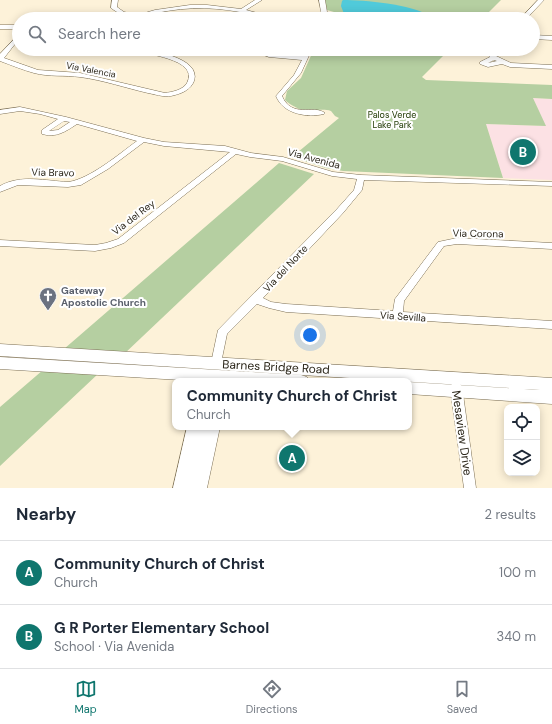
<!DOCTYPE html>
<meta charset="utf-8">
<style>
body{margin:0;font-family:"DM Sans",sans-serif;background:#f2f2f3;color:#1f2937}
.controls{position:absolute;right:12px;bottom:12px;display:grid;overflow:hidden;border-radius:8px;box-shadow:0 2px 10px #0003}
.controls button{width:36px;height:36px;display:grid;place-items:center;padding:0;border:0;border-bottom:1px solid #e0e1e3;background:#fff;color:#1f2937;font:20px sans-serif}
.you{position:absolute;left:310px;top:335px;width:14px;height:14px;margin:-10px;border:3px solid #fff;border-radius:50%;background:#1a73e8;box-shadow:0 0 0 6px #1a73e833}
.badge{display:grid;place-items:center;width:26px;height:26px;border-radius:50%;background:#0f766e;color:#fff;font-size:13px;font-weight:700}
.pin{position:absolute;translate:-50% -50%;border:2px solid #fff;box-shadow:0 1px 4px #0006}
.popup{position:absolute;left:172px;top:378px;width:240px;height:52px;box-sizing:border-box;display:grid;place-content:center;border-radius:8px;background:#fff;filter:drop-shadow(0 1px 3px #0005);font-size:13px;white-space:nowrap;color:#747a83}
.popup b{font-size:15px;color:#1f2937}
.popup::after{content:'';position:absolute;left:50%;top:100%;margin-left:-8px;border:8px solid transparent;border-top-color:#fff}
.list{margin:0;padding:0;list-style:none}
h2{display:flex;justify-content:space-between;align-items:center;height:52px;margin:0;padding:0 16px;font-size:17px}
h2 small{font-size:13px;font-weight:400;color:#747a83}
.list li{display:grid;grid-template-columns:26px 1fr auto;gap:12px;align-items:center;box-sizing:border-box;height:64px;padding:0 16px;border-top:1px solid #e0e1e3}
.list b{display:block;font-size:15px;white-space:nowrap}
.list p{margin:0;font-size:13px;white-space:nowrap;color:#747a83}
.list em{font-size:13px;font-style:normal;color:#747a83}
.icon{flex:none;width:22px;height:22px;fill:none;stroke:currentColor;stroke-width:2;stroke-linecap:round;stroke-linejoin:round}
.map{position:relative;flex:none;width:552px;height:488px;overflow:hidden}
.search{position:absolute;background:#fff;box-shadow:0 2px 10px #0003;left:12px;right:12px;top:12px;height:44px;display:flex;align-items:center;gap:10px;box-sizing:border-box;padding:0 14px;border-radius:22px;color:#747a83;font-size:15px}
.sheet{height:180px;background:#fff}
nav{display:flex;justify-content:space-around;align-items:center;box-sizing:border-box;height:56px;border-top:1px solid #e0e1e3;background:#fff;font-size:11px;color:#747a83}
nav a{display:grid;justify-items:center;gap:2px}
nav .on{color:#0f766e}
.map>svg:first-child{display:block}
</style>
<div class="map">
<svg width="552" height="488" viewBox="0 0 552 488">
<rect width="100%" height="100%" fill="#fdf2d9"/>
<!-- education -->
<path fill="#fce1e4" d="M533,98L552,99V180L503,178L486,124L545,126Z"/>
<!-- green -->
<path fill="#b5cfa1" d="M325,0H501L482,19H328H332L334,12L327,10Z
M314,49H450L422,77L426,80L552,85V99L533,98L546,126L486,124L503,178L343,171L326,168L292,157L339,118L335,116L331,111C324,109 319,110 312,111C304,113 290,105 285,100L287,91L301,78Z
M279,163L314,174L123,355L64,349Z
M43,370L99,373L0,466V407Z"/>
<!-- water -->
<path fill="#50cada" d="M343,0C364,0 412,4 429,16L423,19H346L341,6L342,1Z"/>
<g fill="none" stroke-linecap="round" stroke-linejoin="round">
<defs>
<path id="street" d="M112,0H118L117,7L124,12L138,15L155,10L190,5H207L241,9L255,0H262L246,10L280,19C266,19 254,14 240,12C208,6 176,7 145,16L154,19C139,19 123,18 111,8Z
M319,0H325L327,12L324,19H318L321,12Z
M538,0H544L526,19H520Z
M0,25H19V29H0Z
M19,34V39L4,58L38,70L80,73L165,93C172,92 183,90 187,83C200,58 143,55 133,49C148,49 202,57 194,81C191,89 183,93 175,95C166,98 158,95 148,93C126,88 103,80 80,77C65,75 49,77 34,73C23,70 11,65 0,61V54Z
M533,35L552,36V40L533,39Z
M248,49H257L270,53L303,56L306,49H312L301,73L282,96C292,119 313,104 325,113L324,114C307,118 283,114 276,96L294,75L302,60L269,57Z
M491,49H497L494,55L511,63L552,65V69L510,67L502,64L488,67L480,64V62L490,57L488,55ZM494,60L497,61L488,63Z
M20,107L66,117L144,138L164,142L225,146L251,153L283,157L333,172L361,175L552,182V186L364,180L362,190L343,213L263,298L271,302L286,304L393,311L395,299L438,242L457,238L552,243V249L457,244L444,246L404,301L403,312L552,321V329L286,312L269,308L257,304L227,334L221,363L220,366L216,367L212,366L211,363L218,330L337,209L354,190L357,179L332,176L282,161L250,157L236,154L124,243L111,248L95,251L0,246V240L95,245L106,243L118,239L230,152L164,146L144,142L108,169L81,185L68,187L18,185L0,192V186C21,174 46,181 68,182C90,179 119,154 137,141L77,124C65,132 56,138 42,134V130L58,119L40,114L20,111L0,114V110ZM64,121L70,122L58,130L49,131Z
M456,383L460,384L462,387L476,488H464L450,387L452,384Z"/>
<path id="secondary" d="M0,344L552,378V404L409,394V382L540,390L0,356Z
M0,357L301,375L307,377L309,381H197L0,369Z
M187,427H220L207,488H173Z"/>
</defs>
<!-- street casing -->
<use href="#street" stroke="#7c6f54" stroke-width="1"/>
<!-- secondary casing -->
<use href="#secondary" stroke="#7c6f54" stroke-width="1"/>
<!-- street -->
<use href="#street" fill="#fff" fill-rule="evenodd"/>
<!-- secondary -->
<use href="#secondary" fill="#fff" fill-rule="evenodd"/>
</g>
<!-- icons -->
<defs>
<symbol id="church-pin" viewBox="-11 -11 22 30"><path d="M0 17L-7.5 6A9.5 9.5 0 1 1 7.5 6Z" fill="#6b7280" stroke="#fff"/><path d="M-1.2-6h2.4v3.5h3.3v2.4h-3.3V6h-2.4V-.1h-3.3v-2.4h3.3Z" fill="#fff"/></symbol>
</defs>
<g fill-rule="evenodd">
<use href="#church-pin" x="38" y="286" width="20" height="27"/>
</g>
<g text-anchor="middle" stroke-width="4" stroke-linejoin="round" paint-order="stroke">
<!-- far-street labels -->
<g font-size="9" fill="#2c271b" stroke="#fff">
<text transform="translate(91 70) rotate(11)" y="3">Via Valencia</text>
</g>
<!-- far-park labels -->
<g font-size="9" fill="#223b05" stroke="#fff">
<text x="392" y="118">Palos Verde<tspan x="392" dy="10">Lake Park</tspan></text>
</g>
<!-- street labels -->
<g font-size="10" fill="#2c271b" stroke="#fff">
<text transform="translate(314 158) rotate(15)" y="4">Via Avenida</text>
<text transform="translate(53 172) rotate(1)" y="4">Via Bravo</text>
<text transform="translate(133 217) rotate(-37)" y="4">Via del Rey</text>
<text transform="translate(478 233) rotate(1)" y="4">Via Corona</text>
<text transform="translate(285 268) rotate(-47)" y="4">Via del Norte</text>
<text transform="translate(403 316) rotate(4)" y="4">Via Sevilla</text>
</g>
<!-- worship labels -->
<g font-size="10" font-weight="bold" fill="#5b616d" stroke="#fff" text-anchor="start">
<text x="61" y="294">Gateway<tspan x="61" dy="12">Apostolic Church</tspan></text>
</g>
<!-- near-street labels -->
<g font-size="12" fill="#2c271b" stroke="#fff">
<text transform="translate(276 367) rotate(3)" y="4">Barnes Bridge Road</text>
<text transform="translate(462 433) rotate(82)" y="4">Mesaview Drive</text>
</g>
</g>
</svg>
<div class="controls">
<button><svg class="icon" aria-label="locate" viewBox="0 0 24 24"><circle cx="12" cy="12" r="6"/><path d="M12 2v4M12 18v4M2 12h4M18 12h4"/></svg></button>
<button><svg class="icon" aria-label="layers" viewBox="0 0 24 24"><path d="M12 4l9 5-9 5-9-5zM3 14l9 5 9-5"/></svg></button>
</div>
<div class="you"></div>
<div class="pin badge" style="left:292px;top:458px">A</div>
<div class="popup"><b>Community Church of Christ</b>Church</div>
<div class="pin badge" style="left:523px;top:152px">B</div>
<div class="search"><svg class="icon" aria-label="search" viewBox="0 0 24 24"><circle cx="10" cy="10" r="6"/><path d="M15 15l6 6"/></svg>Search here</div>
</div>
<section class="sheet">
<h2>Nearby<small>2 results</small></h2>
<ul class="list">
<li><span class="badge">A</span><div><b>Community Church of Christ</b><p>Church</p></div><em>100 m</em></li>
<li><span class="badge">B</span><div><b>G R Porter Elementary School</b><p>School · Via Avenida</p></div><em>340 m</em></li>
</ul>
</section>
<nav>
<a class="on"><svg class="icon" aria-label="map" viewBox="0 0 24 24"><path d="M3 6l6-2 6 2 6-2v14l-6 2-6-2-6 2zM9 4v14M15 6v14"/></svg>Map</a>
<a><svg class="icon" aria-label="directions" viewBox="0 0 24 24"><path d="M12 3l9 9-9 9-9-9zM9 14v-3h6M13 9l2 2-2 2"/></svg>Directions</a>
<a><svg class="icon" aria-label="saved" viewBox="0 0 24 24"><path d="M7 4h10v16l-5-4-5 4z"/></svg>Saved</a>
</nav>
